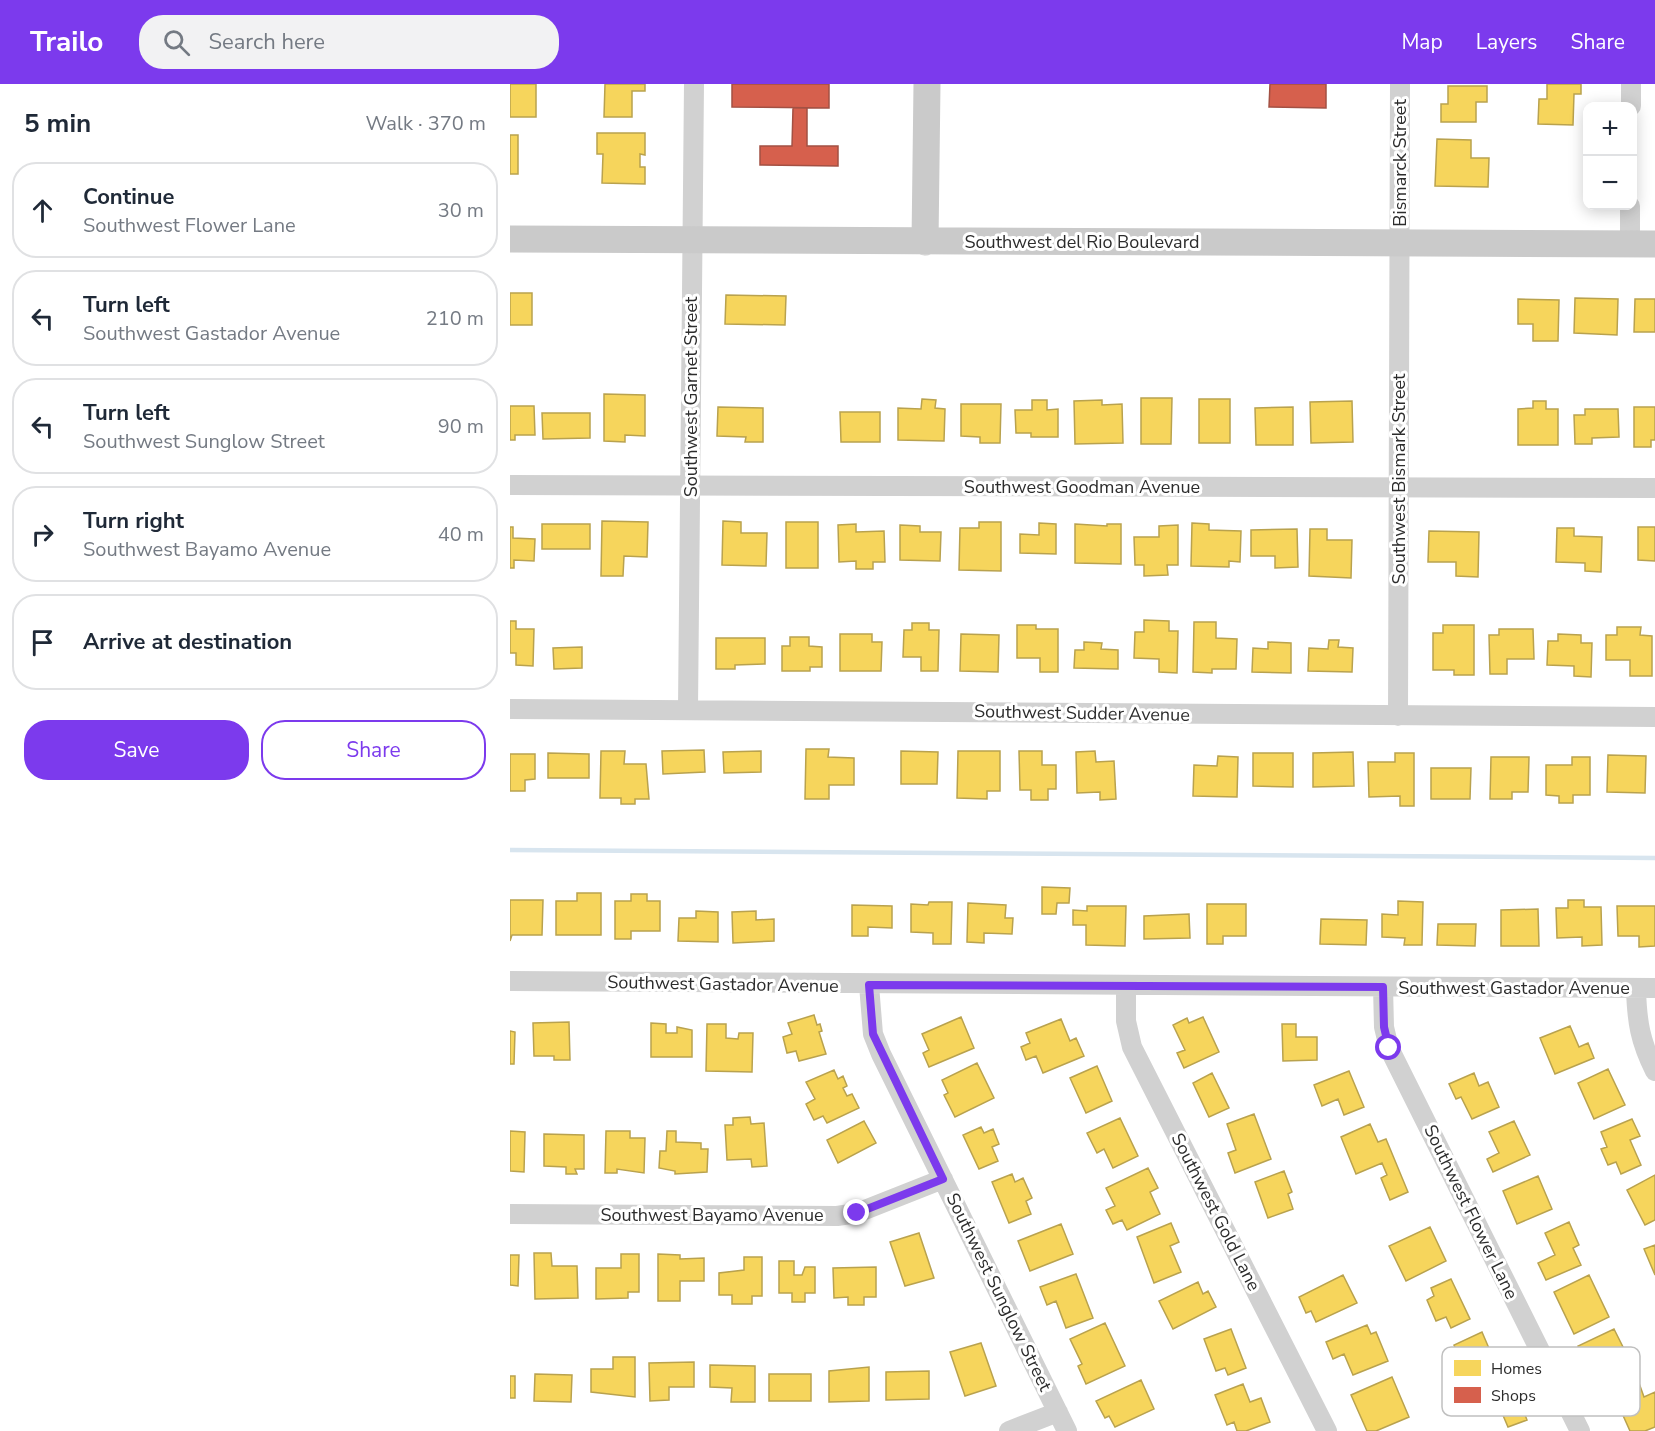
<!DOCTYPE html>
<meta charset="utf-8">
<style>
body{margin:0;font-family:"Nunito Sans",sans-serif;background:#f2f2f3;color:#1f2937}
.controls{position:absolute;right:18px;top:18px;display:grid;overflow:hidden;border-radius:12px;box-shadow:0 3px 15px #0003}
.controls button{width:54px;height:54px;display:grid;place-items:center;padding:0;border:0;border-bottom:2px solid #e0e1e3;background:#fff;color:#1f2937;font:30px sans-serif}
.stop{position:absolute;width:18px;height:18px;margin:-14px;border:4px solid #7c3aed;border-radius:50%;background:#fff}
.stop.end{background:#7c3aed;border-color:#fff;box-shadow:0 2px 6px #0008}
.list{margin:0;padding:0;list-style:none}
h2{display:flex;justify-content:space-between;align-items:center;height:78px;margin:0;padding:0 24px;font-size:26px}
h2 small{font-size:20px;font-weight:400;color:#747a83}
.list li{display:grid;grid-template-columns:39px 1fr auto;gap:18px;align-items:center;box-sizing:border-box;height:96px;margin:0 12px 12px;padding:0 12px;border:2px solid #e0e1e3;border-radius:24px}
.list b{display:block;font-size:22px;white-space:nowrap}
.list p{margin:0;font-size:20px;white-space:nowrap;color:#747a83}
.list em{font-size:20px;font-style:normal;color:#747a83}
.actions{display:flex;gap:12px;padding:18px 24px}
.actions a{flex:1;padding:14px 0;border:2px solid #7c3aed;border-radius:24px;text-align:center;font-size:21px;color:#7c3aed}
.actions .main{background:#7c3aed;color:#fff}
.icon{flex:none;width:33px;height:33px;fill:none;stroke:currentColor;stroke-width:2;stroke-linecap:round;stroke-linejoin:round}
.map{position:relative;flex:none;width:1145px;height:1347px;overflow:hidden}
header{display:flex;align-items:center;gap:36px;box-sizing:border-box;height:84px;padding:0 30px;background:#7c3aed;color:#fff}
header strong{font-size:28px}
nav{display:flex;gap:33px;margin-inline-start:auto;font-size:21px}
.search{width:420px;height:54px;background:#f2f2f3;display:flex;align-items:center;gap:15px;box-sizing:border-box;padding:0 21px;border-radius:24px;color:#747a83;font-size:22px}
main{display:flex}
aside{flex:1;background:#fff}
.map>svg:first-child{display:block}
</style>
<header>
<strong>Trailo</strong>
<div class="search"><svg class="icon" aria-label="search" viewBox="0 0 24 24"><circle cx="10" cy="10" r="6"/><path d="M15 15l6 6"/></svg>Search here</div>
<nav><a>Map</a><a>Layers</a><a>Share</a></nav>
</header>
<main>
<aside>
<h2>5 min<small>Walk · 370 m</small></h2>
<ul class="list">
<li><svg class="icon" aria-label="ahead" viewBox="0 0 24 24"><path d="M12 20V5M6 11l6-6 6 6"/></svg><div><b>Continue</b><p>Southwest Flower Lane</p></div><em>30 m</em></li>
<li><svg class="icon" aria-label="left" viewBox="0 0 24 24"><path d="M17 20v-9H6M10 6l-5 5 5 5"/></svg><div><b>Turn left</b><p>Southwest Gastador Avenue</p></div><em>210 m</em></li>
<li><svg class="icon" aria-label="left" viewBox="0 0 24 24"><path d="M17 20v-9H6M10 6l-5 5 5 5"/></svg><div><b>Turn left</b><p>Southwest Sunglow Street</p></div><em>90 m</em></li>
<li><svg class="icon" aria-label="right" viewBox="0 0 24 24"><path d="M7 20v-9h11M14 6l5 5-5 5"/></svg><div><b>Turn right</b><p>Southwest Bayamo Avenue</p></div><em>40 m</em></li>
<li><svg class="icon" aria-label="arrive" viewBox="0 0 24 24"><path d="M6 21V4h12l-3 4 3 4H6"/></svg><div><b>Arrive at destination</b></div></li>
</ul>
<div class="actions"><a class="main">Save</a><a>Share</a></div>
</aside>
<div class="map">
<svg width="1145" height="1347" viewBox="0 0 1145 1347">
<rect width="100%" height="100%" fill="#fff"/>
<!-- homes -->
<path fill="#f6d55c" stroke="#b9a24e" stroke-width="1.5" d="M0,0H26V33H0Z
M95,0H135V7H122V33H94Z
M1037,0H1071V10H1064L1063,41L1028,40L1029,15H1037Z
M938,2H977V18H966V38H931V20H938Z
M87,49H135V71L130,70V83H135V100L92,99L93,70H87Z
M0,51H8V90H0Z
M927,55L961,56V74H979L978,103L925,102Z
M0,209H22V241H0Z
M216,211L276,212L275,241L215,240Z
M1065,214L1108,215L1107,251L1064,249Z
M1008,215L1049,216L1048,257H1023V240H1008Z
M1125,215H1145V248H1124Z
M94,310L135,311V352L115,351V358L94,357Z
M631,314H662L661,360H631Z
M412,315L426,316L425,324L435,325L434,357L388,356V324L411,325Z
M689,315H720V359H689Z
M522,316H537V326L548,325V353H521V349H506L505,326H522Z
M592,316V321L612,320L613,359L565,360L564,317Z
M842,317L843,358L801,359L800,318Z
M1023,317H1036V325H1048V361H1008V325L1023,324Z
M451,320H491L490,359H470V353L451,352Z
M0,322H24L25,351H5V356H0Z
M208,323L253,324V358H235L236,353L207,352Z
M783,323V361H746L745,324Z
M1124,323H1145V356H1141V363H1124Z
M1075,325H1108L1109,353L1082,354V360H1065L1064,331H1075Z
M330,328H370V358H331Z
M32,329H80V354L33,355Z
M92,437L138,438L137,473L114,472L113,492H91Z
M213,437L231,438V449H257L256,482L212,481Z
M276,438H308V484H276Z
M469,438H491V487L449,486L450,444H469Z
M529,439L546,440V470L510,469V450L529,451Z
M682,439L699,440V446L731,447L730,478L719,477V483L681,482Z
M32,440H80V465H32Z
M346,440V448L374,447L375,478H363V485H346V477L329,478L328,441Z
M565,440L597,442V440H611V480L565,479Z
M390,441L410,442V448H431L430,477L390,476Z
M668,441V481H657L658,491L634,492V481H625L624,453H649V442Z
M0,443H3V454L25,455L24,477L4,476V484H0Z
M1128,443H1145V477L1128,476Z
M1047,444H1064V452L1092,453L1091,488L1075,487V479L1046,478Z
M787,445L788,483L765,484V472H741V446Z
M800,445H817V456H842L841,494L799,492Z
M919,447L969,448L968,493L946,492V478H918Z
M634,536L659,537V547H668L667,589L649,588V575L624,574L625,548H634Z
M0,537H6V545H24L23,582L6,581V569H0Z
M684,538H706V554L727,555L726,585H702V589L683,588Z
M402,539H419V546H429L428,587H411V573H393L394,546H402Z
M507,541H526V545H548V588H530V574H507Z
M933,541H964V591H944V586H923V549H933Z
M1107,543H1131L1130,551L1142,552V592H1120V576H1096V551H1107Z
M989,545H1023L1024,575H997V590H980L979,551H989Z
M330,550H362V558H372L371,587H330Z
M451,550L489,551L488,588L450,587Z
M1048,550L1071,551V559H1082L1081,593L1064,592V582L1037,581L1038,557H1048Z
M280,553H299V562L312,563V583H300V587H272V562H280Z
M206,554H255V580L225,581V585H206Z
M819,556H829L828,563L843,564L842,588L798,587L799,564L818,565Z
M574,558L592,559L591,565L608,566V585L564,584L565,566H574Z
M758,558L781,559V589L742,588L743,564L758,565Z
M72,563V584L44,585L43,564Z
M296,665H319L318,673L344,674V701H319V715H295Z
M194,666L195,688L153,690L152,667Z
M91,667H115L114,680H136L139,715H125V720H111V714H90Z
M251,667V688L214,689L213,668Z
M391,667L428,668L427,700H391Z
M448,667H490V707H477V715L447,714Z
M509,667H532V681H546V705H538V716H521V706H510Z
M585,667L586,678L604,677L606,715L590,716V708L567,709L566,668Z
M843,668L844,702L803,703V669Z
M38,669L79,670V694H38Z
M743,669H783V703L743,702Z
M885,669H904V722H890V712L859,713L858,678H885Z
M0,670H25V695L15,696V707H0Z
M1098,671L1136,672L1135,709L1097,708Z
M708,672L728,673L727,713L683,712L684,681L707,682Z
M981,673H1019L1018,708H1002V715H980Z
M1062,673H1080V711H1063V719H1049V712L1036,711V681H1062Z
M921,684H961L960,715H921Z
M532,803L560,804L559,819H547L546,830H532Z
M67,809H91V851H46V817H67Z
M121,810H137V817H150V847H121V855H105V817H121Z
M0,816H33L32,851H2L0,857Z
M1058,816H1074V823H1091L1092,861L1072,862V853L1047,854L1046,824H1058Z
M888,817L913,818L912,861H894L895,854L872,853V830L888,831Z
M419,818H442L441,860H423V849L401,848V820L418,821Z
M458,819L496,821L495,834H503L502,850L474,849V859L457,858Z
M697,820H736V852H713V860H697Z
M342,821L382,822V844L358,843V852H342Z
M577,822H616L615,862L576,861V841H563V826L577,827Z
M1107,822H1145V862L1129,863V852H1108Z
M1028,825L1029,862H991V826Z
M186,827L208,828V858L168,857L169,834H186Z
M246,827V836L264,835V857L223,859L222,828Z
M679,830L680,854L634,855V832Z
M811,835L857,836L856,861L810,860Z
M928,840H966L965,862L927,861Z
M304,931L307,941L310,940L312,947L309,948L316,970L289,977L286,967L277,969L273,953L282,950L278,939Z
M451,933L464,964L419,983L413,969L419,966L412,950Z
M693,933L709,968L674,984L667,969L675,966L663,941L677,934L679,939Z
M551,935L560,957L566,954L574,972L533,989L526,972L516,976L511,963L520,959L516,949Z
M59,938L60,976H44V972H24L23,939Z
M141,939L156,940V949H167V943L182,946V973H141Z
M197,940H216V954L228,955L229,949H243L242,988L196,987Z
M772,940H786V953H807V976L773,977Z
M1060,942L1069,963L1078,959L1084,974L1045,990L1030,954Z
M0,947L5,948L4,980H0Z
M467,979L484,1014L445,1033L434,1011L438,1009L432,996Z
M587,982L602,1017L576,1029L560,994Z
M1098,985L1115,1021L1084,1035L1068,999Z
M324,986L328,995L333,992L337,1002L333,1004L337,1012L342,1010L349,1024L317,1039L313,1032L304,1036L296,1020L305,1015L296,998Z
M839,987L854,1023L834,1031L828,1015L812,1022L804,1001Z
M702,989L719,1024L699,1033L683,999Z
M964,989L969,1002L978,998L989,1023L962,1035L951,1013L946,1015L939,1000Z
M744,1030L761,1075L725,1089L718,1069L726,1066L717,1040Z
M240,1033L241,1040L254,1039L257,1082L242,1083L241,1075L217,1076L215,1041H223V1034Z
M610,1034L628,1072L603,1084L594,1065L587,1069L577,1049Z
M1122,1035L1130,1052L1120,1056L1131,1081L1111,1090L1106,1078L1098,1081L1091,1065L1097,1063L1091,1048Z
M354,1037L366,1059L328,1079L317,1056Z
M1004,1037L1020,1071L983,1088L977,1075L989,1069L979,1048Z
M860,1040L868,1058L876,1055L898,1108L880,1116L871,1094L877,1091L872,1079L846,1090L831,1053Z
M471,1043L474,1049L483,1045L489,1060L482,1063L488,1077L469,1085L453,1051Z
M0,1047L15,1048L14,1088L0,1087Z
M96,1047H120V1054H135L134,1089L107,1085V1089H95Z
M157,1047H166V1058L191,1059V1065H198L197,1088L165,1090V1087L149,1084L150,1067H156Z
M34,1050L74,1051V1085H65L67,1090H56V1083L34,1082Z
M638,1084L648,1104L640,1108L650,1130L617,1146L612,1136L603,1140L596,1126L605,1122L596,1104Z
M774,1087L782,1108L778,1110L783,1125L758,1134L745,1098Z
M502,1090L505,1098L513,1094L522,1114L516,1117L521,1130L499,1139L482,1098Z
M1145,1091V1136L1135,1141L1117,1106Z
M1028,1092L1042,1125L1007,1140L993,1107Z
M1059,1138L1069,1161L1063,1164L1071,1181L1036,1196L1028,1179L1045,1171L1035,1149Z
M661,1139L669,1158L660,1162L671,1188L644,1199L627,1153Z
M551,1140L563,1170L520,1187L508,1157Z
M920,1143L936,1177L896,1197L879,1162Z
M409,1149L424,1194L395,1202L380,1158Z
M1145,1161V1191L1134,1165Z
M24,1169H41L42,1182H67L68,1214L25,1215Z
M111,1170H129V1208H118V1214L86,1215V1184H111Z
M148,1170L170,1171V1175L194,1174V1197H170V1217H148Z
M0,1171H9L8,1202L0,1201Z
M234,1173H252V1212H242V1220H222V1211H209V1189L234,1186Z
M269,1177H284V1191H292L295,1183H305V1209H295V1218H282V1209H269Z
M366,1183V1213H354V1221H338V1213L324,1214L323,1184Z
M566,1190L583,1234L556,1244L546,1217L537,1221L530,1203Z
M833,1191L847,1219L806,1238L801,1227L796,1229L789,1213Z
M1079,1191L1099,1233L1064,1250L1044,1208Z
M941,1195L960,1235L941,1244L936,1233L926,1237L917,1216L924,1212L921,1204Z
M688,1198L693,1210L698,1207L706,1223L663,1245L649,1217Z
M595,1239L615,1282L576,1300L568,1282L572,1280L560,1255Z
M857,1241L861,1250L866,1248L878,1277L843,1291L834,1270L823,1275L816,1258Z
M721,1245L736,1284L718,1291L715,1284L706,1287L694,1255Z
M1104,1245L1125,1287L1096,1300L1084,1273L1075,1277L1068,1262Z
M972,1248L987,1283L959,1295L944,1261Z
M471,1259L486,1302L455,1312L440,1268Z
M103,1273H125V1313L81,1308V1285H103Z
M184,1278V1303H159V1316L140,1317L139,1279Z
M200,1281L245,1282V1318H221L222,1304L200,1303Z
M359,1283V1317L319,1318V1287Z
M419,1287V1315L376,1316V1288Z
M25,1290L62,1291L61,1318L24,1317Z
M259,1290H301V1317H259Z
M0,1292H5V1314H0Z
M882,1293L899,1333L866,1347H857L841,1311Z
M631,1296L644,1325L605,1343L599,1332L595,1334L586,1317Z
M1129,1299L1134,1313L1145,1308V1343L1135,1347H1120L1111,1327L1102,1330L1095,1314Z
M733,1300L740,1318L751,1314L760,1338L736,1347H727L724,1338L717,1341L705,1311Z
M1003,1300L1017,1336L998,1343L983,1308Z"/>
<!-- shops -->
<path fill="#d6604d" stroke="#a35043" stroke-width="1.5" d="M222,0H319V24L222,23Z
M760,0H816V24L759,23Z
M283,24H297V62H328V82L250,81V62H282Z"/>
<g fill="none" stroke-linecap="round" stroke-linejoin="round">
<!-- stream -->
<path stroke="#d8e5ef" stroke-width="4.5" d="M0,766L1145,774"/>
<!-- street -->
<path stroke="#d1d1d1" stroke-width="20" d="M1121,22V0
M1120,160V122
M0,401L1145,404
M0,625L1145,633
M178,625L184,0
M888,632L890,0
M0,897L1145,904
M359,901L363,950L371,970L557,1347
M616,903V937L622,963L817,1347
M873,903L874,943L879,964L1070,1347
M1126,905C1127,938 1130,957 1145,987
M0,1130L327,1132L347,1129L433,1095
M499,1347L548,1328"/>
<!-- secondary -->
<path stroke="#cacaca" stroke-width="27" d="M0,155L1145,160
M415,158L417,0"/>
</g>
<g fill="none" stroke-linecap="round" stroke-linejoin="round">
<!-- route -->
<path stroke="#7c3aed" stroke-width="8" d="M347,1129L433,1095L363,950L359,901L873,903L874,943L879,964"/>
</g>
<g text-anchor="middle" stroke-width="6" stroke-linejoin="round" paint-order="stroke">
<!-- street labels -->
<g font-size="18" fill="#2c2c2c" stroke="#fff">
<text transform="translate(890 79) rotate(-90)" y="6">Bismarck Street</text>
<text x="572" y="164">Southwest del Rio Boulevard</text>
<text transform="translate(181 313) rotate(-90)" y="6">Southwest Garnet Street</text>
<text transform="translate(889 395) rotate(-90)" y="6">Southwest Bismark Street</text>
<text x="572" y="409">Southwest Goodman Avenue</text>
<text transform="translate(572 629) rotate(1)" y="6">Southwest Sudder Avenue</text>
<text transform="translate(213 900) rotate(1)" y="6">Southwest Gastador Avenue</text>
<text x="1004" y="910">Southwest Gastador Avenue</text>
<text transform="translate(706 1128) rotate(63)" y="6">Southwest Gold Lane</text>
<text transform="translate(961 1128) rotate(64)" y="6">Southwest Flower Lane</text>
<text x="202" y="1137">Southwest Bayamo Avenue</text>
<text transform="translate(489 1208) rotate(64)" y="6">Southwest Sunglow Street</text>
</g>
</g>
<!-- legend -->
<rect x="932" y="1263" width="198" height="69" rx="9" fill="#fff" stroke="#c0c0c0" stroke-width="1.5"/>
<rect x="944" y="1276" width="27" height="16" fill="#f6d55c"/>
<rect x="944" y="1303" width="27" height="16" fill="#d6604d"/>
<g font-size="16" fill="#2c2c2c">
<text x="981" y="1290">Homes</text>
<text x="981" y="1317">Shops</text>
</g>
</svg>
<div class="controls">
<button>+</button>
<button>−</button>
</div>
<div class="stop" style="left:879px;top:964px"></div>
<div class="stop end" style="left:347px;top:1129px"></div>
</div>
</main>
